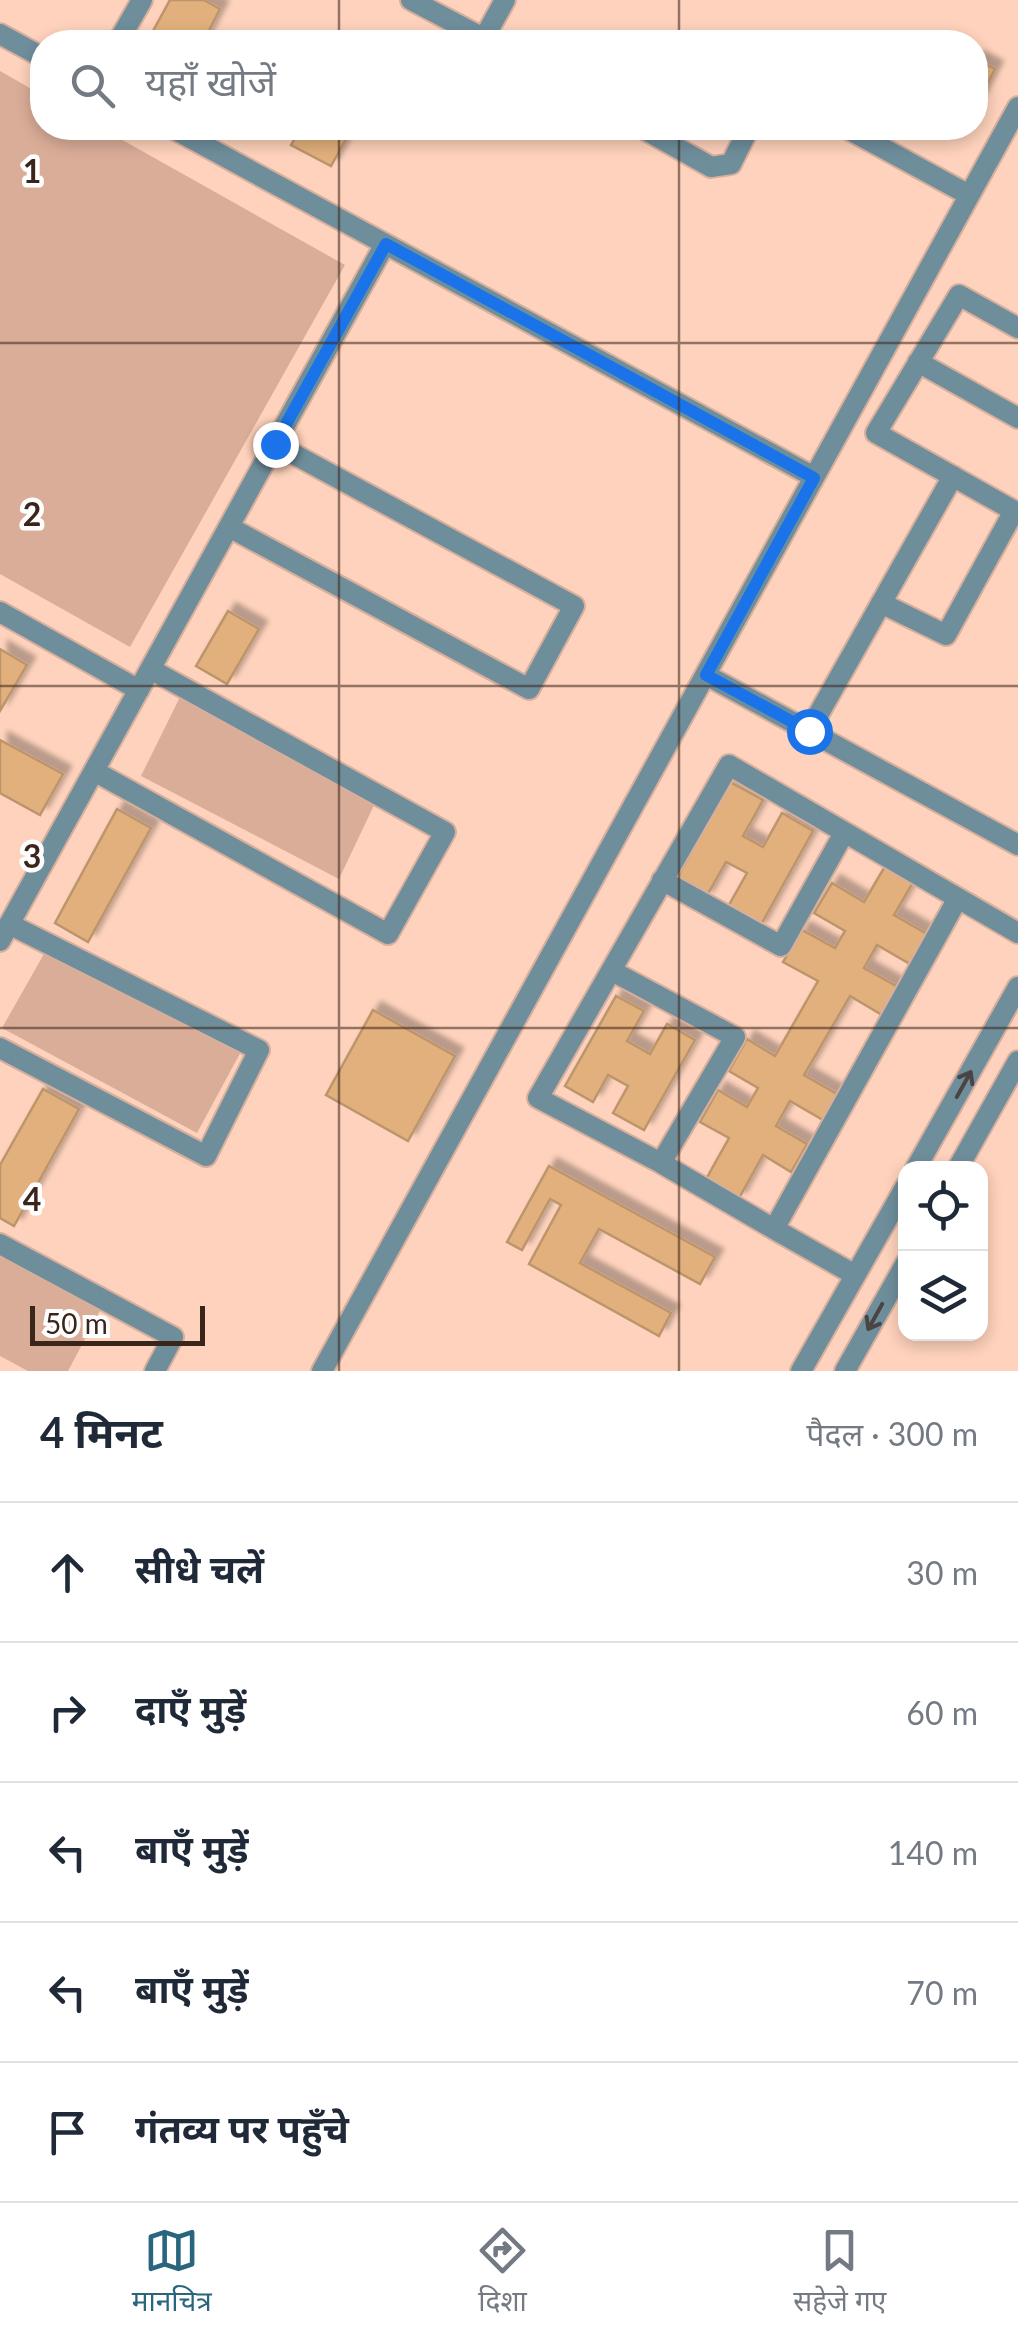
<!DOCTYPE html>
<html lang="hi">
<meta charset="utf-8">
<style>
body{margin:0;font-family:Lato,"Noto Sans Devanagari",sans-serif;background:#f2f2f3;color:#1f2937}
.controls{position:absolute;right:30px;bottom:30px;display:grid;overflow:hidden;border-radius:20px;box-shadow:0 5px 15px #0003}
.controls button{width:90px;height:90px;display:grid;place-items:center;padding:0;border:0;border-bottom:2px solid #e0e1e3;background:#fff;color:#1f2937;font:50px sans-serif}
.scale{position:absolute;left:30px;bottom:25px;width:175px;box-sizing:border-box;padding-left:10px;border:5px solid #3a251b;border-top:0;font-size:28px;line-height:35px;white-space:nowrap;color:#3a251b;-webkit-text-stroke:8px #fefefe;paint-order:stroke}
.stop{position:absolute;width:30px;height:30px;margin:-22px;border:8px solid #1a73e8;border-radius:50%;background:#fff}
.stop.end{background:#1a73e8;border-color:#fff;box-shadow:0 2px 10px #0008}
.list{margin:0;padding:0;list-style:none}
h2{display:flex;justify-content:space-between;align-items:center;height:130px;margin:0;padding:0 40px;font-size:42px}
h2 small{font-size:32px;font-weight:400;color:#747a83}
.list li{display:grid;grid-template-columns:65px 1fr auto;gap:30px;align-items:center;box-sizing:border-box;height:140px;padding:0 40px;border-top:2px solid #e0e1e3}
.list b{display:block;font-size:38px;white-space:nowrap}
.list em{font-size:32px;font-style:normal;color:#747a83}
.icon{flex:none;width:55px;height:55px;fill:none;stroke:currentColor;stroke-width:2;stroke-linecap:round;stroke-linejoin:round}
.map{position:relative;flex:none;width:1018px;height:1371px;overflow:hidden}
.search{position:absolute;background:#fff;box-shadow:0 5px 15px #0003;left:30px;right:30px;top:30px;height:110px;display:flex;align-items:center;gap:25px;box-sizing:border-box;padding:0 35px;border-radius:40px;color:#747a83;font-size:38px}
.sheet{height:830px;background:#fff}
nav{display:flex;justify-content:space-around;align-items:center;box-sizing:border-box;height:140px;border-top:2px solid #e0e1e3;background:#fff;font-size:28px;color:#747a83}
nav a{display:grid;justify-items:center;gap:5px}
nav .on{color:#29657d}
.map>svg:first-child{display:block}
</style>
<div class="map">
<svg width="1018" height="1371" viewBox="0 0 1018 1371">
<defs>
<filter id="shadow"><feDropShadow dx="8" dy="-8" stdDeviation="2.5" flood-color="#0004"/></filter>
</defs>
<rect width="100%" height="100%" fill="#fed2bc"/>
<!-- green -->
<path fill="#daad98" d="M0,71L42,95V128H101L345,265L130,647L0,574Z
M181,695L376,801L339,879L141,776Z
M49,945L244,1046L197,1133L2,1028Z
M0,1250L103,1305L68,1371H28L0,1356Z"/>
<!-- building -->
<path fill="#e2b07b" stroke="#bd956c" stroke-width="2.5" filter="url(#shadow)" d="M170,0H204L220,9L203,42H147Z
M976,59L995,69L978,101L976,99Z
M301,128H352L331,166L291,145Z
M228,611L259,629L227,684L196,666Z
M0,649L27,665L0,711Z
M0,740L63,774L40,815L0,793Z
M730,782L763,800L743,836L763,847L782,813L813,831L758,930L725,912L747,873L726,862L705,899L675,882Z
M117,809L151,828L88,942L55,923Z
M887,863L915,879L894,915L927,934L910,964L877,945L864,968L898,987L882,1015L850,996L804,1075L837,1094L823,1120L790,1101L776,1126L807,1144L791,1172L763,1155L738,1200L705,1181L729,1138L700,1122L718,1090L747,1107L758,1088L729,1071L747,1039L775,1056L818,981L783,962L802,930L835,948L845,931L814,913L832,883L864,902Z
M616,996L644,1011L627,1041L650,1054L667,1024L695,1040L644,1130L613,1113L628,1086L608,1075L593,1102L565,1086Z
M373,1010L455,1056L408,1141L326,1095Z
M43,1089L79,1109L14,1226L0,1218V1165Z
M549,1166L715,1257L700,1284L599,1229L580,1263L671,1313L659,1336L529,1264L561,1205L550,1199L522,1250L507,1242Z"/>
<g fill="none" stroke-linecap="round" stroke-linejoin="round">
<defs>
<path id="minor" d="M411,0L491,42
M0,34L42,57
M484,38L505,0
M118,42L142,0
M172,128L814,477
M642,128L711,167L731,164L749,128
M846,128L969,195
M1018,328L959,295L876,433L1018,513
M918,362L1018,418
M229,527L529,689L574,606L275,444
M881,603L946,635L1014,511
M0,612L139,690
M706,675L1018,845
M809,731L953,476
M94,771L388,934L445,832L150,669
M662,880L781,946L844,833
M958,898L774,1229L661,1163L538,1098L729,765L1018,933
M0,941L385,244
M612,971L735,1037L661,1163
M0,1048L206,1156L259,1050L9,924
M774,1229L855,1275
M0,1244L173,1337L155,1371
M322,1371L1018,107"/>
<path id="tertiary" d="M916,1168L1018,987
M958,1168L1018,1061
M801,1371L906,1186
M845,1371L906,1263"/>
</defs>
<!-- minor casing -->
<use href="#minor" stroke="#d7af9c" stroke-width="24"/>
<!-- tertiary casing -->
<use href="#tertiary" stroke="#d7af9c" stroke-width="24"/>
<!-- minor -->
<use href="#minor" stroke="#6f8e9c" stroke-width="20"/>
<!-- tertiary -->
<use href="#tertiary" stroke="#6f8e9c" stroke-width="20"/>
</g>
<!-- one-way arrows -->
<defs><path id="oneway-shaft" d="M-6 0H5M1.5-3L5.5 0L1.5 3" fill="none" stroke-width="1.6" stroke-linecap="round" stroke-linejoin="round" transform="scale(2.5)"/></defs>
<g stroke="#4a4442">
<use href="#oneway-shaft" transform="translate(964 1084) rotate(-61)"/>
<use href="#oneway-shaft" transform="translate(875 1317) rotate(119)"/>
</g>
<g fill="none" stroke-linecap="round" stroke-linejoin="round">
<!-- route -->
<path stroke="#1a73e8" stroke-width="12" d="M275,444L386,244L814,478L706,675L809,731"/>
</g>
<!-- grid -->
<path fill="none" stroke="#3a251b" stroke-width="2.5" stroke-opacity="0.55" d="M339,0V42M679,0V42M339,128V1371M679,128V1371M0,343H1018M0,686H1018M0,1028H1018"/>
<g font-size="32" text-anchor="middle" font-weight="bold" fill="#3a251b" stroke="#fefefe" stroke-width="9" stroke-linejoin="round" paint-order="stroke">
<text x="32" y="183">1</text>
<text x="32" y="526">2</text>
<text x="32" y="868">3</text>
<text x="32" y="1211">4</text>
</g>
</svg>
<div class="controls">
<button><svg class="icon" aria-label="locate" viewBox="0 0 24 24"><circle cx="12" cy="12" r="6"/><path d="M12 2v4M12 18v4M2 12h4M18 12h4"/></svg></button>
<button><svg class="icon" aria-label="layers" viewBox="0 0 24 24"><path d="M12 4l9 5-9 5-9-5zM3 14l9 5 9-5"/></svg></button>
</div>
<div class="scale">50 m</div>
<div class="stop" style="left:809px;top:731px"></div>
<div class="stop end" style="left:275px;top:444px"></div>
<div class="search"><svg class="icon" aria-label="search" viewBox="0 0 24 24"><circle cx="10" cy="10" r="6"/><path d="M15 15l6 6"/></svg>यहाँ खोजें</div>
</div>
<section class="sheet">
<h2>4 मिनट<small>पैदल · 300 m</small></h2>
<ul class="list">
<li><svg class="icon" aria-label="ahead" viewBox="0 0 24 24"><path d="M12 20V5M6 11l6-6 6 6"/></svg><div><b>सीधे चलें</b></div><em>30 m</em></li>
<li><svg class="icon" aria-label="right" viewBox="0 0 24 24"><path d="M7 20v-9h11M14 6l5 5-5 5"/></svg><div><b>दाएँ मुड़ें</b></div><em>60 m</em></li>
<li><svg class="icon" aria-label="left" viewBox="0 0 24 24"><path d="M17 20v-9H6M10 6l-5 5 5 5"/></svg><div><b>बाएँ मुड़ें</b></div><em>140 m</em></li>
<li><svg class="icon" aria-label="left" viewBox="0 0 24 24"><path d="M17 20v-9H6M10 6l-5 5 5 5"/></svg><div><b>बाएँ मुड़ें</b></div><em>70 m</em></li>
<li><svg class="icon" aria-label="arrive" viewBox="0 0 24 24"><path d="M6 21V4h12l-3 4 3 4H6"/></svg><div><b>गंतव्य पर पहुँचे</b></div></li>
</ul>
</section>
<nav>
<a class="on"><svg class="icon" aria-label="map" viewBox="0 0 24 24"><path d="M3 6l6-2 6 2 6-2v14l-6 2-6-2-6 2zM9 4v14M15 6v14"/></svg>मानचित्र</a>
<a><svg class="icon" aria-label="directions" viewBox="0 0 24 24"><path d="M12 3l9 9-9 9-9-9zM9 14v-3h6M13 9l2 2-2 2"/></svg>दिशा</a>
<a><svg class="icon" aria-label="saved" viewBox="0 0 24 24"><path d="M7 4h10v16l-5-4-5 4z"/></svg>सहेजे गए</a>
</nav>
